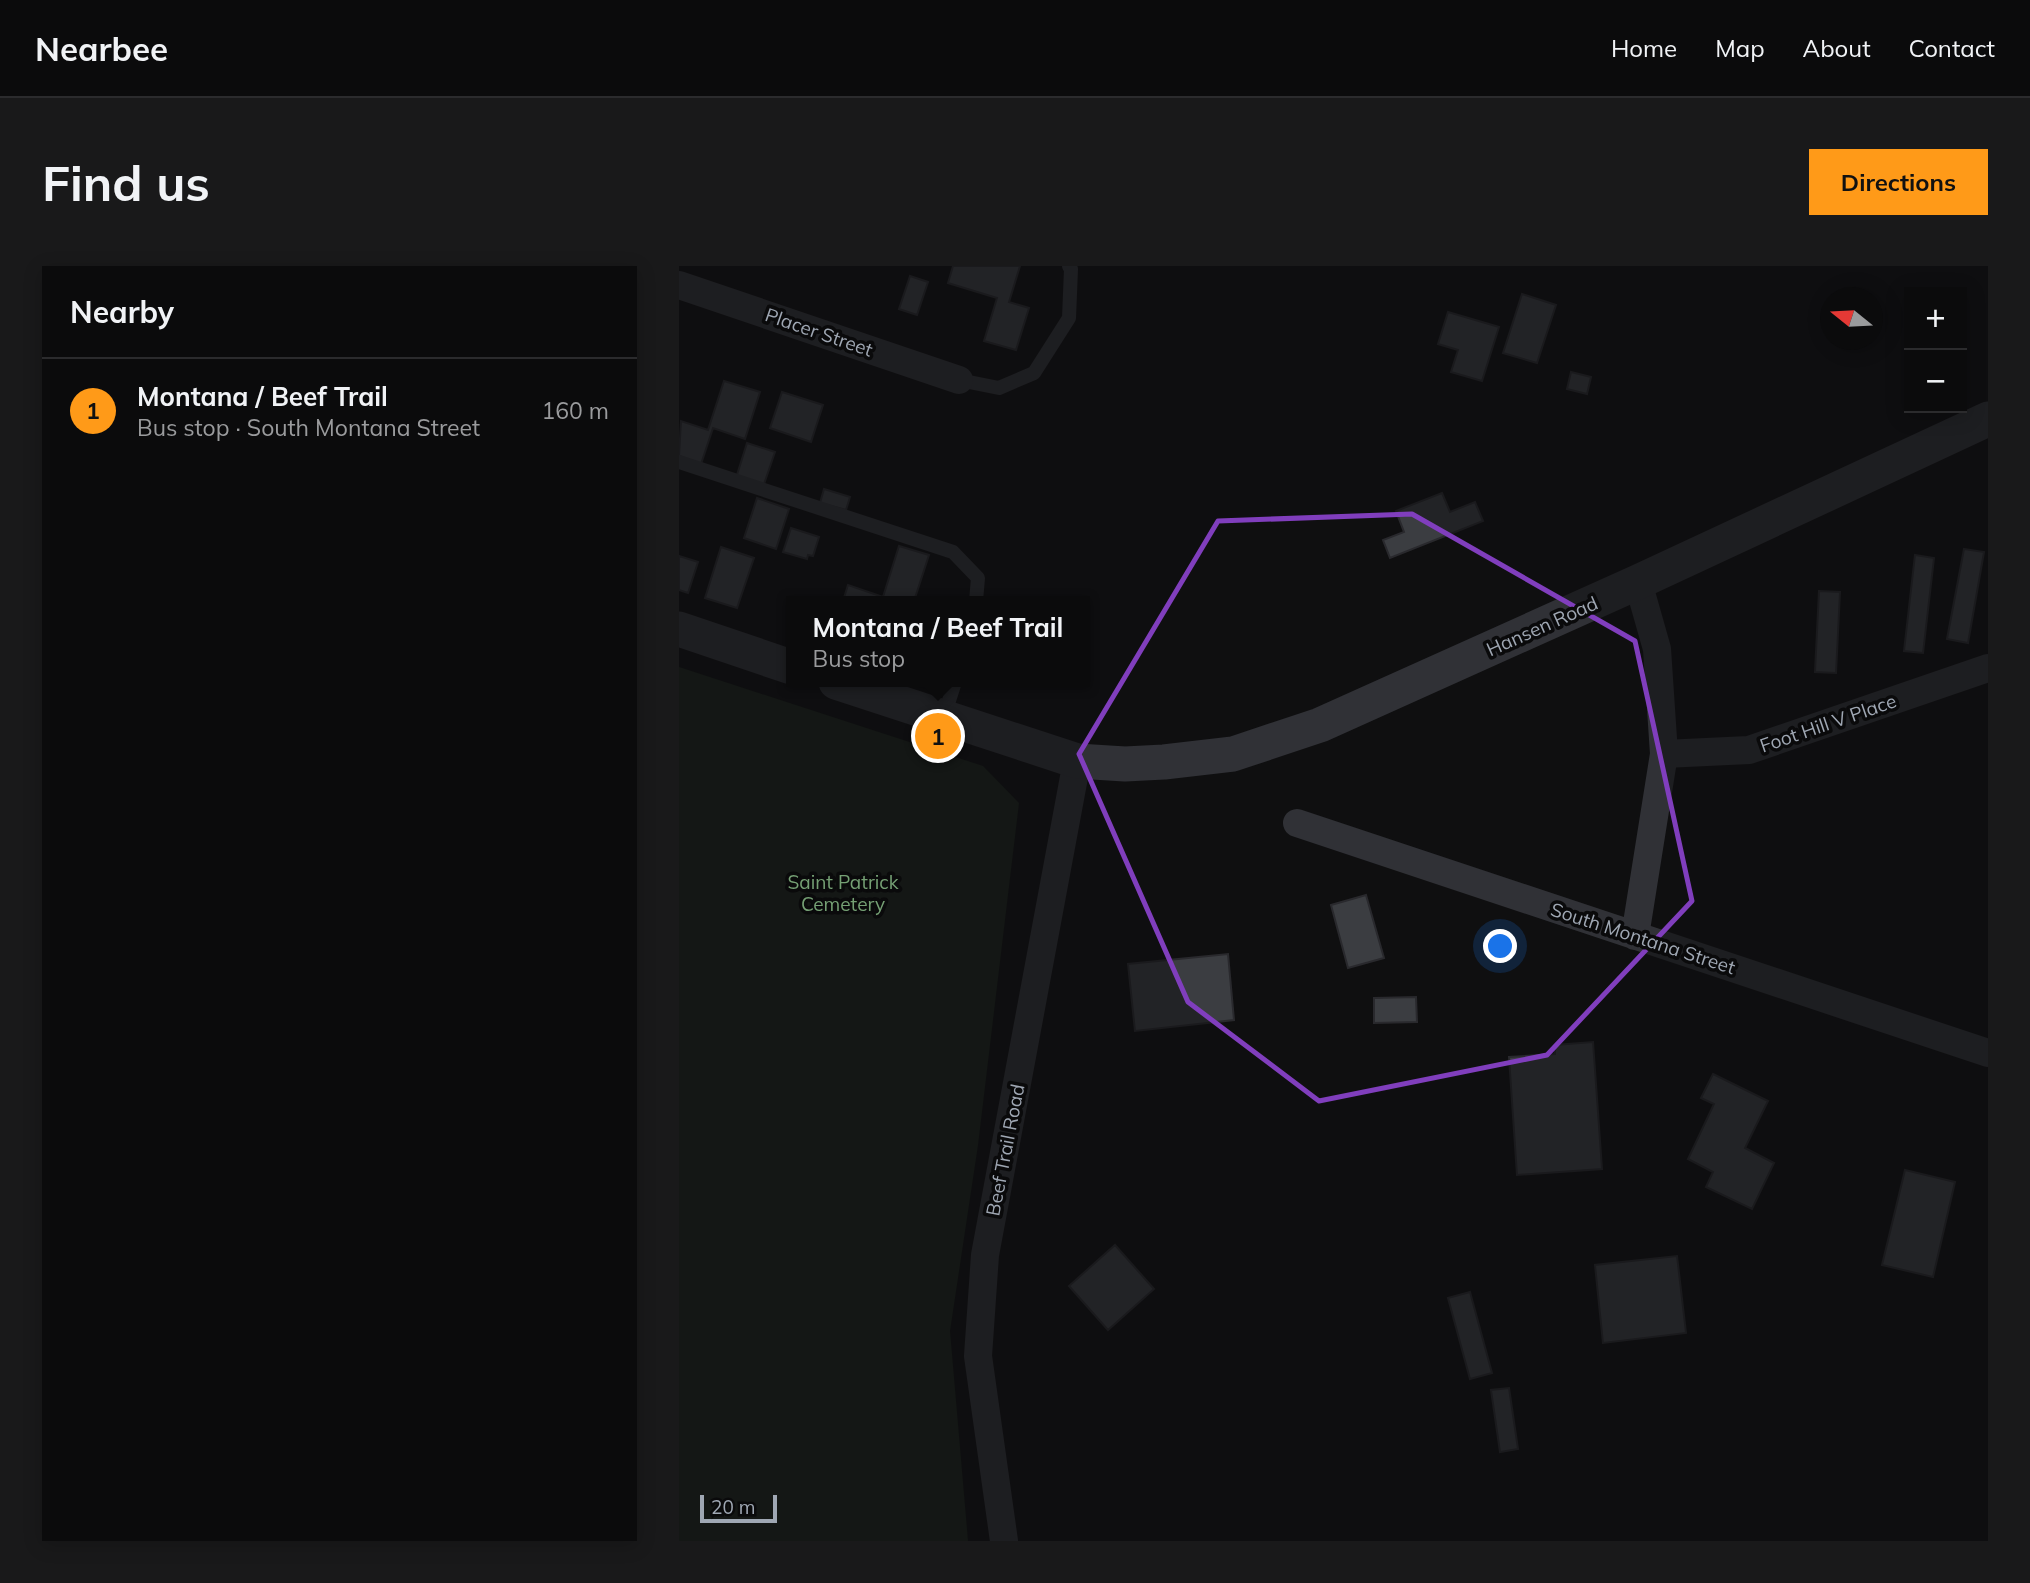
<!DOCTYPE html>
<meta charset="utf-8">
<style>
body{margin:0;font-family:Mulish,sans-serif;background:#19191a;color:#f1f3f6}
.controls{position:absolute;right:21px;top:21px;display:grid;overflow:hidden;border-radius:0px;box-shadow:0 4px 18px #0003}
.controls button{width:63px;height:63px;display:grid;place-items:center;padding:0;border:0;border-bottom:2px solid #2b2b2d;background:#0b0b0c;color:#f1f3f6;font:35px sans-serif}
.compass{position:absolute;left:1141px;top:21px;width:63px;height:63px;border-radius:50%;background:#0b0b0c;box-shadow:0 4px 18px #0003;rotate:288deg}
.scale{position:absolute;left:21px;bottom:18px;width:77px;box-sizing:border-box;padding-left:7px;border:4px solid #9fa7b3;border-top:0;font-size:19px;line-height:24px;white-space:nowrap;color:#9fa7b3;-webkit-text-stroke:5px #0a0a0b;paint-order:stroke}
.you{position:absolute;left:822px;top:681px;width:24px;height:24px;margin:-18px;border:5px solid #fff;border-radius:50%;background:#1a73e8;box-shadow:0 0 0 10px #1a73e833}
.badge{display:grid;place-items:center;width:46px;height:46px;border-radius:50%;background:#ff9a18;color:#111;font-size:23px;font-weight:700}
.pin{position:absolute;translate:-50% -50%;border:4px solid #fff;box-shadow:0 2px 7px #0006}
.popup{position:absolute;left:107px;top:330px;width:304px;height:91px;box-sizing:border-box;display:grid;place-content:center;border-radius:0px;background:#0b0b0c;filter:drop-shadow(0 2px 5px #0005);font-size:23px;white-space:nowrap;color:#9a9b9d}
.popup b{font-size:26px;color:#f1f3f6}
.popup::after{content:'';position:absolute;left:50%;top:100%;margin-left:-14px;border:14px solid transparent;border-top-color:#0b0b0c}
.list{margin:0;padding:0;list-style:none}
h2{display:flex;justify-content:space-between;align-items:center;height:91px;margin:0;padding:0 28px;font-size:30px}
h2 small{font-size:23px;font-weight:400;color:#9a9b9d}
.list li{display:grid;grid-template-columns:46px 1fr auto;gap:21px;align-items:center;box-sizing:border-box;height:105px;padding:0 28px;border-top:2px solid #2b2b2d}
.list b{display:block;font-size:26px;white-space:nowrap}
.list p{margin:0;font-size:23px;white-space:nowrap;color:#9a9b9d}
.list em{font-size:23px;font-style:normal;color:#9a9b9d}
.map{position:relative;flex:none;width:1309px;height:1275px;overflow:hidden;border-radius:0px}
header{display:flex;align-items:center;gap:42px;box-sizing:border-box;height:98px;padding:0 35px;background:#0b0b0c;border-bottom:2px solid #2b2b2d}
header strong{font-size:33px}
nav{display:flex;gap:38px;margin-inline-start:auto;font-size:24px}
.intro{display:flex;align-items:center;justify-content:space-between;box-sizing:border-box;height:168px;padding:0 42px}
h1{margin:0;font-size:49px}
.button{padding:18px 32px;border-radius:0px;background:#ff9a18;color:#111;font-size:24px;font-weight:700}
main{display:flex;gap:42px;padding:0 42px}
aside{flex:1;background:#0b0b0c;border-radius:0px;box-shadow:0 4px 18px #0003}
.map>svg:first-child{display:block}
</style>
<header>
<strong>Nearbee</strong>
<nav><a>Home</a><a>Map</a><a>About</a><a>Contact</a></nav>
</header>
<div class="intro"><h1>Find us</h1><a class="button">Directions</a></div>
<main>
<aside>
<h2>Nearby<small></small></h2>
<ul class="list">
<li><span class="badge">1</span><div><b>Montana / Beef Trail</b><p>Bus stop · South Montana Street</p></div><em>160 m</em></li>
</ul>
</aside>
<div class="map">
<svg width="1309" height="1275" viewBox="0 0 1309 1275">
<rect width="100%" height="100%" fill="#0f0f10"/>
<!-- green -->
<path fill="#1b231b" d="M0,401L304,500L340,537L299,879L271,1065L289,1275H0Z"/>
<!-- building -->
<path fill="#3b3d41" stroke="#29292d" stroke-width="2" d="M274,0H341L330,36L350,42L337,84L305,75L318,32L269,17Z
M231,10L249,16L238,49L220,43Z
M843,28L877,39L858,97L824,87Z
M769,46L820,61L803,115L772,106L779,84L759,78Z
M892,106L912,111L908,128L888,123Z
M45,115L81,126L66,173L34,162L22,198L0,190L2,155L29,164Z
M103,126L144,139L132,176L91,162Z
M68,177L96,186L84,221L57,212Z
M145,223L171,231L167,244L141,237Z
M763,227L771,246L796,236L804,255L711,292L704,274L725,266L717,245Z
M78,232L110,243L97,283L65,272Z
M112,262L140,271L134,290L129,289L128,293L104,286Z
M220,280L250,289L235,335H164L169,319L204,331Z
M42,281L75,292L58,342L26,332Z
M1285,283L1305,286L1289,377L1268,373Z
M1236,289L1255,292L1244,387L1225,385Z
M0,290L19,296L9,327L0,324Z
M1140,325L1161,326L1157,407L1136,406Z
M687,629L705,692L669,702L652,639Z
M549,688L555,754L456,765L449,698Z
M737,731L738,756L695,757V732Z
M914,776L923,903L838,909L830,791L876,788V779Z
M1034,808L1089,835L1066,882L1095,897L1073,943L1027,921L1034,906L1009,893L1035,838L1022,832Z
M1226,904L1276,916L1254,1011L1203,999Z
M436,979L475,1023L429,1064L390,1020Z
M998,990L1007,1067L924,1077L916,999Z
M791,1026L813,1107L791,1113L769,1032Z
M830,1122L839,1183L821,1186L812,1124Z"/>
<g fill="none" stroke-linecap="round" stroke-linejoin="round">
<!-- service -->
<path stroke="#303136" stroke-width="14" d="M280,114L320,122L355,107L390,52L392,3L390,0
M0,196L274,286L299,312L297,335
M265,450L276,416"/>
<!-- minor -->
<path stroke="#303136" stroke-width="28" d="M0,19L280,114
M985,488L1070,484L1309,402
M618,557L1309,787
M956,670L985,488L978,383L959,316
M325,1275L299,1090L306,989L398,495"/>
<!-- tertiary -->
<path stroke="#303136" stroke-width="35" d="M0,363L112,401
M157,416L398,495L446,498L485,496L554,488L641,459L959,316L1309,153"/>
</g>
<!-- marked area -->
<path d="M0 0H1309V1275H0ZM733,248L956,375L1013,635L868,789L640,835L509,736L400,488L539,255Z" fill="#0f0f10" fill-opacity=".55" fill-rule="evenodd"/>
<path fill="none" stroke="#803ebd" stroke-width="5" stroke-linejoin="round" d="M733,248L956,375L1013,635L868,789L640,835L509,736L400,488L539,255Z"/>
<g text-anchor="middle" stroke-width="7" stroke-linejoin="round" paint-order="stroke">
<!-- street labels -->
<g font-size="19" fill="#9fa7b3" stroke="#0a0a0b">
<text transform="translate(140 66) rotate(19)" y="7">Placer Street</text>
<text transform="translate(863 360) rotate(-24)" y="7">Hansen Road</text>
<text transform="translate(1149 457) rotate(-19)" y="7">Foot Hill V Place</text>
<text transform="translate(964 672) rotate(18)" y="7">South Montana Street</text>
<text transform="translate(326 884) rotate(-79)" y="7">Beef Trail Road</text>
</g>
<!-- park labels -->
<g font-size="19" fill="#75a074" stroke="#0a0a0b">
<text x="164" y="623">Saint Patrick<tspan x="164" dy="22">Cemetery</tspan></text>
</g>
</g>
</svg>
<div class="controls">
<button>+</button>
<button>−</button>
</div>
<svg class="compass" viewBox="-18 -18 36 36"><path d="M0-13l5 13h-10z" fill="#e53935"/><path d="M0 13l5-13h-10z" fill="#9a9b9d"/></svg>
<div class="scale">20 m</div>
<div class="you"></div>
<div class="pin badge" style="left:259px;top:470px">1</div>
<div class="popup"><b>Montana / Beef Trail</b>Bus stop</div>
</div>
</main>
